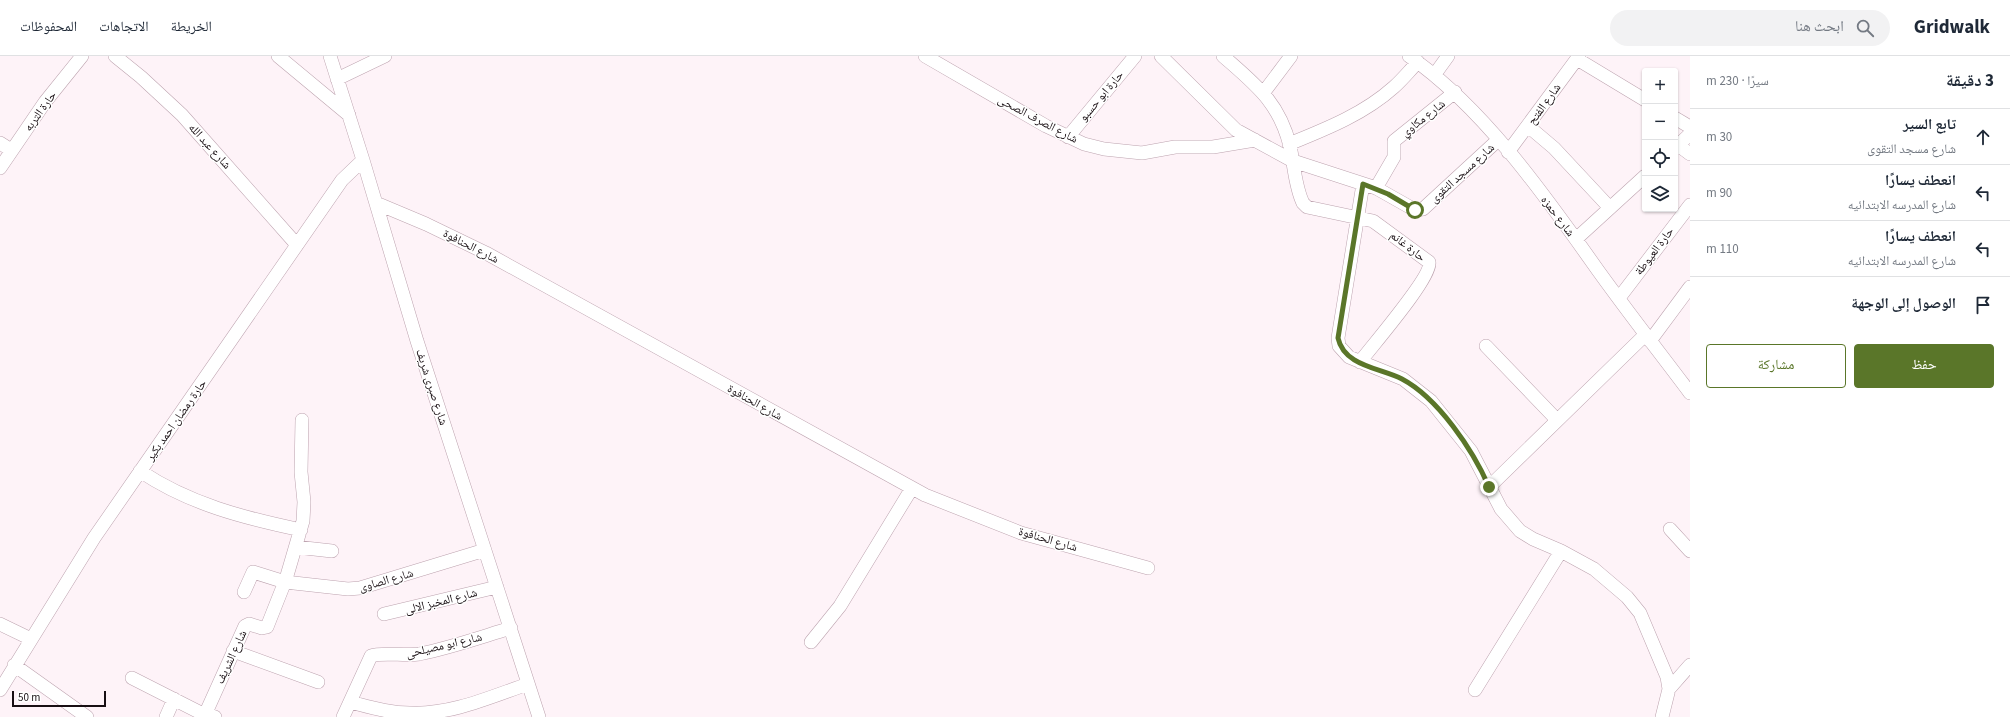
<!DOCTYPE html>
<html lang="ar">
<meta charset="utf-8">
<style>
body{margin:0;font-family:"Source Sans 3","Noto Naskh Arabic",sans-serif;background:#f2f2f3;color:#1f2937;direction:rtl}
.controls{position:absolute;right:12px;top:12px;display:grid;overflow:hidden;border-radius:4px;box-shadow:0 1px 3px #0004}
.controls button{width:36px;height:36px;display:grid;place-items:center;padding:0;border:0;border-bottom:1px solid #e0e1e3;background:#fff;color:#1f2937;font:20px sans-serif}
.scale{position:absolute;left:12px;bottom:10px;width:94px;box-sizing:border-box;padding-left:4px;border:2px solid #180f13;border-top:0;font-size:11px;line-height:14px;white-space:nowrap;color:#180f13;-webkit-text-stroke:3px #fff;paint-order:stroke}
.stop{position:absolute;width:12px;height:12px;margin:-9px;border:3px solid #5a7629;border-radius:50%;background:#fff}
.stop.end{background:#5a7629;border-color:#fff;box-shadow:0 1px 4px #0008}
.list{margin:0;padding:0;list-style:none}
h2{display:flex;justify-content:space-between;align-items:center;height:52px;margin:0;padding:0 16px;font-size:17px}
h2 small{font-size:13px;font-weight:400;color:#747a83}
.list li{display:grid;grid-template-columns:26px 1fr auto;gap:12px;align-items:center;box-sizing:border-box;height:56px;padding:0 16px;border-top:1px solid #e0e1e3}
.list b{display:block;font-size:15px;white-space:nowrap}
.list p{margin:0;font-size:13px;white-space:nowrap;color:#747a83}
.list em{font-size:13px;font-style:normal;color:#747a83}
.actions{display:flex;gap:8px;padding:12px 16px}
.actions a{flex:1;padding:9px 0;border:1px solid #5a7629;border-radius:4px;text-align:center;font-size:14px;color:#5a7629}
.actions .main{background:#5a7629;color:#fff}
.icon{flex:none;width:22px;height:22px;fill:none;stroke:currentColor;stroke-width:2;stroke-linecap:round;stroke-linejoin:round}
.map{position:relative;flex:none;width:1690px;height:661px;overflow:hidden;direction:ltr}
header{display:flex;align-items:center;gap:24px;box-sizing:border-box;height:56px;padding:0 20px;background:#fff;border-bottom:1px solid #e0e1e3}
header strong{font-size:19px}
nav{display:flex;gap:22px;margin-inline-start:auto;font-size:14px}
.search{width:280px;height:36px;background:#f2f2f3;display:flex;align-items:center;gap:10px;box-sizing:border-box;padding:0 14px;border-radius:22px;color:#747a83;font-size:15px}
main{display:flex}
aside{flex:1;background:#fff}
.map>svg:first-child{display:block}
</style>
<header>
<strong>Gridwalk</strong>
<div class="search"><svg class="icon" aria-label="search" viewBox="0 0 24 24"><circle cx="10" cy="10" r="6"/><path d="M15 15l6 6"/></svg>ابحث هنا</div>
<nav><a>الخريطة</a><a>الاتجاهات</a><a>المحفوظات</a></nav>
</header>
<main>
<aside>
<h2>3 دقيقة<small>سيرًا · 230 m</small></h2>
<ul class="list">
<li><svg class="icon" aria-label="ahead" viewBox="0 0 24 24"><path d="M12 20V5M6 11l6-6 6 6"/></svg><div><b>تابع السير</b><p>شارع مسجد التقوى</p></div><em>30 m</em></li>
<li><svg class="icon" aria-label="left" viewBox="0 0 24 24"><path d="M17 20v-9H6M10 6l-5 5 5 5"/></svg><div><b>انعطف يسارًا</b><p>شارع المدرسه الابتدائيه</p></div><em>90 m</em></li>
<li><svg class="icon" aria-label="left" viewBox="0 0 24 24"><path d="M17 20v-9H6M10 6l-5 5 5 5"/></svg><div><b>انعطف يسارًا</b><p>شارع المدرسه الابتدائيه</p></div><em>110 m</em></li>
<li><svg class="icon" aria-label="arrive" viewBox="0 0 24 24"><path d="M6 21V4h12l-3 4 3 4H6"/></svg><div><b>الوصول إلى الوجهة</b></div></li>
</ul>
<div class="actions"><a class="main">حفظ</a><a>مشاركة</a></div>
</aside>
<div class="map">
<svg width="1690" height="661" viewBox="0 0 1690 661">
<rect width="100%" height="100%" fill="#fef3f8"/>
<g fill="none" stroke-linecap="round" stroke-linejoin="round">
<defs>
<path id="minor" d="M115,0L141,21L182,59L297,189
M278,0L349,59
M330,0L363,104L417,285L539,661
M925,0L1046,70L1084,88L1104,93L1142,97L1175,91H1213L1255,84
M1161,0L1236,74L1293,105L1376,132L1415,154L1423,153L1498,84
M1223,0C1256,29 1279,46 1290,90C1294,108 1295,131 1303,147L1307,151L1373,165L1429,206C1433,220 1371,291 1360,306
M1409,0C1481,50 1541,134 1592,206C1623,250 1657,293 1690,337
M1577,3L1645,44
M1435,18L1448,0
M337,23L385,0
M1264,36L1291,0
M1675,62L1690,71
M1528,70L1554,92L1610,152
M1068,81L1135,0
M0,87L11,94
M1289,88C1326,73 1364,58 1394,31C1403,23 1410,14 1418,6
M1678,89L1690,98
M1675,92L1690,78
M1508,96L1579,0
M0,112L45,46L82,0
M1363,128L1338,282L1339,290L1349,301L1403,323L1431,345L1471,395L1501,453L1520,475L1533,483L1561,495L1594,513L1627,541L1640,557L1667,621L1669,633L1662,661
M1376,132L1394,101V85L1455,36
M376,147L426,168L486,197L925,439L1021,477L1148,512
M1576,183L1645,120
M1619,242L1690,149
M1650,285L1690,231
M1486,290L1557,364
M140,415C189,448 244,462 301,474
M1489,431L1645,279
M1670,473L1690,495
M296,491L332,495
M244,536L253,516L285,526L348,533L360,532L485,494
M384,558L497,531
M0,568L31,583
M811,586L840,550L912,432
M233,595L318,626
M14,609L87,661
M132,622L199,656L215,661
M1669,633L1690,609
M0,634L94,482L333,137L342,124L363,104
M1475,634L1561,495
M350,646C370,651 389,657 410,657C451,659 490,641 528,628
M166,661L174,643
M204,661L245,570L249,568L262,572L267,571L286,523L303,465L304,446L301,416L302,364
M343,661L371,600C380,596 406,600 419,598C450,592 481,581 511,572"/>
</defs>
<!-- minor casing -->
<use href="#minor" stroke="#bda3af" stroke-width="14"/>
<!-- minor -->
<use href="#minor" stroke="#fff" stroke-width="13"/>
</g>
<g fill="none" stroke-linecap="round" stroke-linejoin="round">
<!-- route -->
<path stroke="#5a7629" stroke-width="5" d="M1415,154L1388,138L1363,128L1338,282C1344,310 1380,312 1402,323C1438,342 1473,394 1489,431"/>
</g>
<g text-anchor="middle" stroke-width="3" stroke-linejoin="round" paint-order="stroke">
<!-- street labels -->
<g font-size="12" fill="#180f13" stroke="#fff">
<text transform="translate(1101 40) rotate(-50)" y="4">حارة ابو حسبو</text>
<text transform="translate(1544 48) rotate(-54)" y="4">شارع الفتح</text>
<text transform="translate(40 55) rotate(-54)" y="4">حارة التربه</text>
<text transform="translate(1423 62) rotate(-38)" y="4">شارع مكاوي</text>
<text transform="translate(1038 63) rotate(28)" y="4">شارع الصرف الصحى</text>
<text transform="translate(210 90) rotate(48)" y="4">شارع عبد الله</text>
<text transform="translate(1462 117) rotate(-42)" y="4">شارع مسجد التقوى</text>
<text transform="translate(1558 160) rotate(53)" y="4">شارع حمزه</text>
<text transform="translate(471 190) rotate(27)" y="4">شارع الحنافوة</text>
<text transform="translate(1408 190) rotate(38)" y="4">حارة غانم</text>
<text transform="translate(1654 195) rotate(-53)" y="4">حارة العيوطة</text>
<text transform="translate(432 331) rotate(72)" y="4">شارع صبرى شريف</text>
<text transform="translate(755 346) rotate(29)" y="4">شارع الحنافوة</text>
<text transform="translate(176 364) rotate(-55)" y="4">حارة رمضان احمد بكير</text>
<text transform="translate(1048 483) rotate(16)" y="4">شارع الحنافوة</text>
<text transform="translate(386 524) rotate(-16)" y="4">شارع الصاوى</text>
<text transform="translate(441 545) rotate(-14)" y="4">شارع المخبز الالى</text>
<text transform="translate(444 589) rotate(-13)" y="4">شارع ابو مصيلحى</text>
<text transform="translate(231 601) rotate(-65)" y="4">شارع الشريف</text>
</g>
</g>
</svg>
<div class="controls">
<button>+</button>
<button>−</button>
<button><svg class="icon" aria-label="locate" viewBox="0 0 24 24"><circle cx="12" cy="12" r="6"/><path d="M12 2v4M12 18v4M2 12h4M18 12h4"/></svg></button>
<button><svg class="icon" aria-label="layers" viewBox="0 0 24 24"><path d="M12 4l9 5-9 5-9-5zM3 14l9 5 9-5"/></svg></button>
</div>
<div class="scale">50 m</div>
<div class="stop" style="left:1415px;top:154px"></div>
<div class="stop end" style="left:1489px;top:431px"></div>
</div>
</main>
